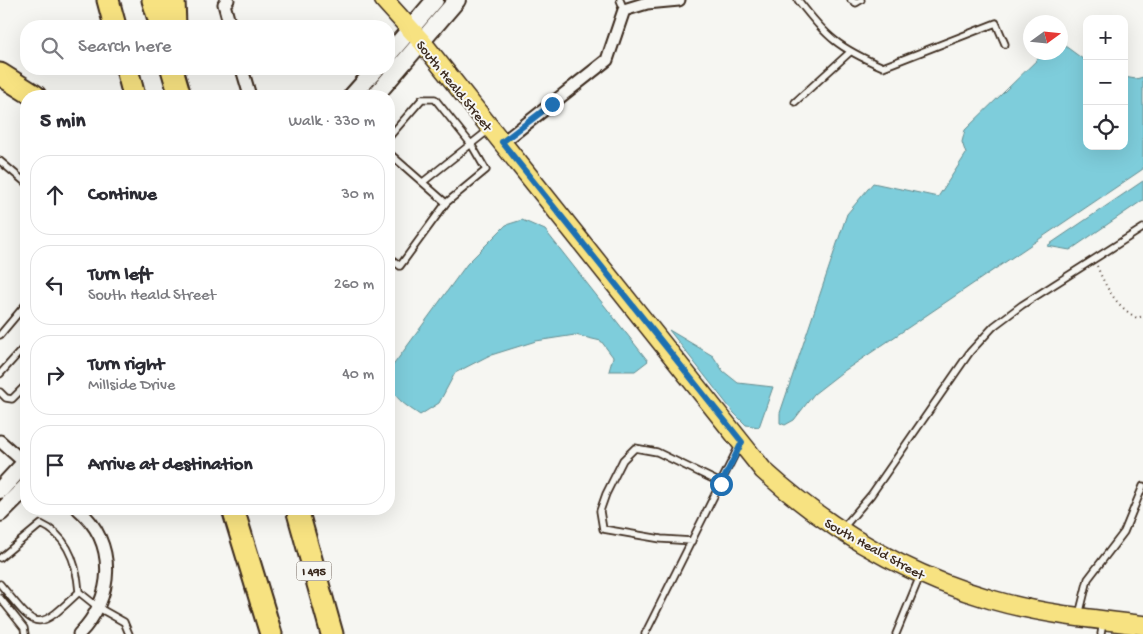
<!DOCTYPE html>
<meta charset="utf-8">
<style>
body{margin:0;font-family:"Gochi Hand",sans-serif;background:#f7f7f7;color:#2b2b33}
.controls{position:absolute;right:15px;top:15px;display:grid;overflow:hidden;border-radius:10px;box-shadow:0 5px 20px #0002}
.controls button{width:45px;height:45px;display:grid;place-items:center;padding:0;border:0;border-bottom:1px solid #e1e1e2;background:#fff;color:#2b2b33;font:25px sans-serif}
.compass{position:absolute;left:1023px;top:15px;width:45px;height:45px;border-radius:50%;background:#fff;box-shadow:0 5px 20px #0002;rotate:75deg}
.stop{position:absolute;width:15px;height:15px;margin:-11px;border:4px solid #1f6fb2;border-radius:50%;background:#fff}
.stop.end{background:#1f6fb2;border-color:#fff;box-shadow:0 1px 5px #0008}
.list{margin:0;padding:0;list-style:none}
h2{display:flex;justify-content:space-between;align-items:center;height:65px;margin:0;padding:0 20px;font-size:21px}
h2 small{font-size:16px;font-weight:400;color:#7c7c81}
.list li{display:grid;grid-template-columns:32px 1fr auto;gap:15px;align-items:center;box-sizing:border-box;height:80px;margin:0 10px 10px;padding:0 10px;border:1px solid #e1e1e2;border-radius:20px}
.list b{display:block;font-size:19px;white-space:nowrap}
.list p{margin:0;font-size:16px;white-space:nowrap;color:#7c7c81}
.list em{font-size:16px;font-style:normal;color:#7c7c81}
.icon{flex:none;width:28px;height:28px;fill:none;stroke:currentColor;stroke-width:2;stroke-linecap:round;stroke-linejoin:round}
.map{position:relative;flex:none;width:1143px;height:634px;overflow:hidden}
.search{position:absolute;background:#fff;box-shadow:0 5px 20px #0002;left:20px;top:20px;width:375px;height:55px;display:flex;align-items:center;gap:12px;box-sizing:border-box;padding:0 18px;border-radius:20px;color:#7c7c81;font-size:19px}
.panel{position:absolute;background:#fff;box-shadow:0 5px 20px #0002;left:20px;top:90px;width:375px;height:425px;border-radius:20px}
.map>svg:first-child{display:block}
</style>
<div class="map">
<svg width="1143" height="634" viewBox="0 0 1143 634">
<rect width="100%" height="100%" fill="#f6f6f2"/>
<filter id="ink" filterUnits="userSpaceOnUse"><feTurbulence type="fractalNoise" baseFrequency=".02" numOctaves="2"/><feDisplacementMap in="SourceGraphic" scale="10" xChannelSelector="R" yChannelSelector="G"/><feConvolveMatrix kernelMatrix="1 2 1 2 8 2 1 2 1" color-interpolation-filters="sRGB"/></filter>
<g filter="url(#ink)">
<!-- water -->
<path fill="#7ecddb" stroke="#638c8f" d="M1061,43L1087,62V146H1124V77L1136,79L1143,77V169L841,373L814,394L794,420L785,425L780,423V413L847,214L873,183L938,197L966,154L962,142L965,130L1044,53L1060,52Z
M1143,181V200L1070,250L1047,246Z
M522,220L545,230L648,361L635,371H609L613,357L601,341L575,335L536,341L488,356L455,373L439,403L420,415C401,402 389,396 389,371L467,264L506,225Z
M669,330L713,356L723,371L738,383L773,387L759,427L746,425L734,413Z"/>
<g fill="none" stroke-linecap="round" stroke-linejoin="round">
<defs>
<path id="lane" d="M620,0L624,10
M798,0C827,38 839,48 883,67L996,23L1005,44
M851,0L856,3L861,0
M795,102L849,53
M389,137L422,99H435L471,144L486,170L446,203
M389,153L446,203L400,266L389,257
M0,161L26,183
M423,182L490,129
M0,335L26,304
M0,374L26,345
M0,392L6,398L12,399L26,385
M843,528L871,495L970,352L994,326L1022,305L1143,228
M692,541L661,539L603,529L600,511L606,494L623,460L635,448L657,452L721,483
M0,558L41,524C68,536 77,565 79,592L99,608L124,622L129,634
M0,584C37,629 35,634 79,592
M0,598L24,628L25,634
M1079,615L1088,579L1124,532L1143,486
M645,634L739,446
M896,634L920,576
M1101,634L1103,622"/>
<path id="street" d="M228,0L224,4L230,26
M242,69L250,96
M502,143L607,60L624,10L647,3L679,0
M0,441L26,464
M78,509C118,543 114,599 79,634"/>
<path id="secondary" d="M389,54L435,0
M352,96L376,69
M375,96L457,0
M0,490L26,462
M0,513L26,487"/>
<path id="primary" d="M384,0L422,42L763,470C829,530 907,575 993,600C1041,614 1093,619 1143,625"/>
<path id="highway" d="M108,0L115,26
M153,0L161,26
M174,0L175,26
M127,69L134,96
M172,69L180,96
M0,74L35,96
M233,509L271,634
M297,509L332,634"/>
</defs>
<!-- lane casing -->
<use href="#lane" stroke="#3b2a1e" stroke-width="9"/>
<!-- street casing -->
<use href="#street" stroke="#3b2a1e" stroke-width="15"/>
<!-- secondary casing -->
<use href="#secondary" stroke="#3b2a1e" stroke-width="20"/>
<!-- primary casing -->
<use href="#primary" stroke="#3b2a1e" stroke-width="21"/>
<!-- highway casing -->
<use href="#highway" stroke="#3b2a1e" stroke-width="25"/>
<!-- path -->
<path stroke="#3b2a1e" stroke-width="2" stroke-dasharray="1 4" stroke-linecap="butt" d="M1097,266C1106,288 1116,306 1137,318L1143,316"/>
<!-- lane -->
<use href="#lane" stroke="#f6f6f2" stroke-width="5.5"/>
<!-- street -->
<use href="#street" stroke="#f6f6f2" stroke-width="11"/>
<!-- secondary -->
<use href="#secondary" stroke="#f6f6f2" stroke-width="16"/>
<!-- primary -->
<use href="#primary" stroke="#f7e281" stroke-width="18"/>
<!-- highway -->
<use href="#highway" stroke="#f7e281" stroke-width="21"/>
</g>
</g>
<g fill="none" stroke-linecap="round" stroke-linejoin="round" filter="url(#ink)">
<!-- route -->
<path stroke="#1f6fb2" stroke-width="6" d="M552,104L502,142L742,442L721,484"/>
</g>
<g text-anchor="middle" stroke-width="4" stroke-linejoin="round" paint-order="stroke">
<!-- shield labels -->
<rect fill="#f6f6f2" stroke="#73675e" stroke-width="1" x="296.5" y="561.5" width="35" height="19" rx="4"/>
<g font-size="12" font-weight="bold" fill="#3b2a1e">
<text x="314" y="575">I 495</text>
</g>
<!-- street labels -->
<g font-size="14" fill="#3b2a1e" stroke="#f6f6f2">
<text transform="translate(455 85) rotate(51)" y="5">South Heald Street</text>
<text transform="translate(875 548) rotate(29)" y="5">South Heald Street</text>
</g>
</g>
</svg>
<div class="controls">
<button>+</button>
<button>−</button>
<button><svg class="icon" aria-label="locate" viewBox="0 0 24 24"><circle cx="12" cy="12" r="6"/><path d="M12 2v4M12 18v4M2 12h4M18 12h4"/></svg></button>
</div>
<svg class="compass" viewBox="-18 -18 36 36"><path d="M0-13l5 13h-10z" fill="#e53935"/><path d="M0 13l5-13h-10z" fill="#7c7c81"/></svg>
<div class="stop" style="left:721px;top:484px"></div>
<div class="stop end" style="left:552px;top:104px"></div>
<div class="search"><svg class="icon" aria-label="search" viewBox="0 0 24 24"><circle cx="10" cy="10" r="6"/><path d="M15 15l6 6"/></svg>Search here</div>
<section class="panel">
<h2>5 min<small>Walk · 330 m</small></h2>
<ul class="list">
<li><svg class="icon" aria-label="ahead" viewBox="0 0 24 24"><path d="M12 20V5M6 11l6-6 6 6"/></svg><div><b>Continue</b></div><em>30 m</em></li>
<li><svg class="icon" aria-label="left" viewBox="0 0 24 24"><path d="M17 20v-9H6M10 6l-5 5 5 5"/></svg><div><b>Turn left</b><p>South Heald Street</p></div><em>260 m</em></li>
<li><svg class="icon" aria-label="right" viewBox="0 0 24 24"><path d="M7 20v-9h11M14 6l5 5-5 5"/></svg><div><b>Turn right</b><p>Millside Drive</p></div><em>40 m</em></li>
<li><svg class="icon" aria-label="arrive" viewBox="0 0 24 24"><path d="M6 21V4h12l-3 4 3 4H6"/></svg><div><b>Arrive at destination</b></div></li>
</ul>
</section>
</div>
